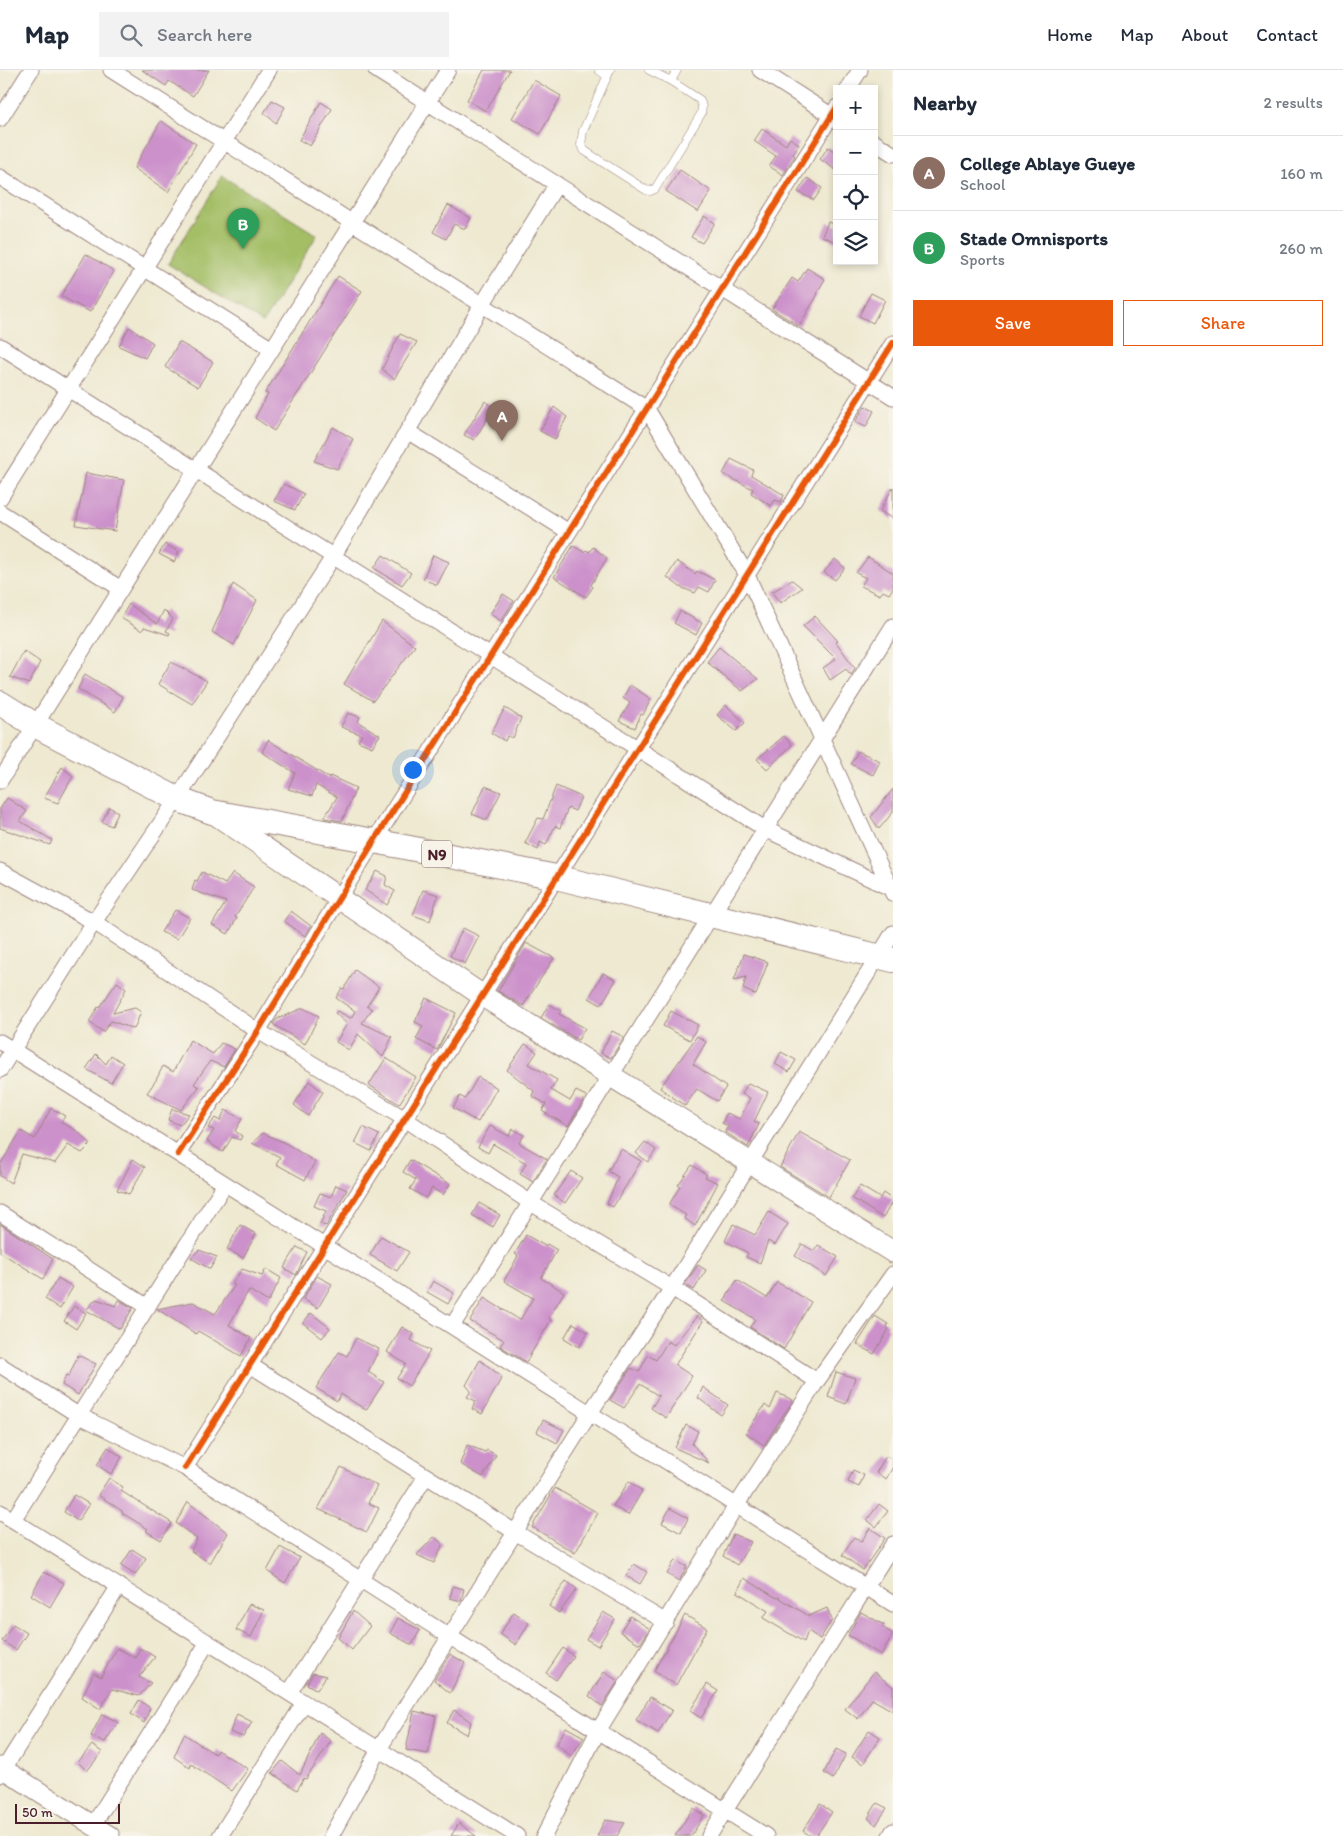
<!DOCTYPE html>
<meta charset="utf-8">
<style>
body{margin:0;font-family:Itim,sans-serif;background:#f2f2f3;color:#1f2937}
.controls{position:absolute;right:15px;top:15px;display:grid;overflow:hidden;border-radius:0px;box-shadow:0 2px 8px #0003}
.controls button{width:45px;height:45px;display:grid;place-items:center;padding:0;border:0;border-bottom:1px solid #e0e1e3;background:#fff;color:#1f2937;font:25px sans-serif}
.scale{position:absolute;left:15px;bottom:12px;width:105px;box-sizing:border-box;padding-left:5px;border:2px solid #4a1f2b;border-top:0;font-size:14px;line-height:18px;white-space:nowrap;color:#4a1f2b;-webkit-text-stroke:4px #f7f3e8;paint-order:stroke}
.you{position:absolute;left:412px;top:699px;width:18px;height:18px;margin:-12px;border:4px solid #fff;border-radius:50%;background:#1a73e8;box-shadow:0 0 0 8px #1a73e833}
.badge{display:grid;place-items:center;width:32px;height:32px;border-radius:50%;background:#ea580c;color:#fff;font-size:16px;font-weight:700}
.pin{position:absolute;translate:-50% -41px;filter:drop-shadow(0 1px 2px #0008)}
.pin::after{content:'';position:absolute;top:26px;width:18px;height:15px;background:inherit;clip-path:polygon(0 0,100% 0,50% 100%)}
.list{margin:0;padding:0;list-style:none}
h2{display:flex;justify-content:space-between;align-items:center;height:65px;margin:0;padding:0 20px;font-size:21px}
h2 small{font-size:16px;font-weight:400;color:#747a83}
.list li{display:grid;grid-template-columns:32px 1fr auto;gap:15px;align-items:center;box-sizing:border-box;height:75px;padding:0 20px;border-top:1px solid #e0e1e3}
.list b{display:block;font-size:19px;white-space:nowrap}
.list p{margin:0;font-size:16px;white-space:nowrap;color:#747a83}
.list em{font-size:16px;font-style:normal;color:#747a83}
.actions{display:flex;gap:10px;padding:15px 20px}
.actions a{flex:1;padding:11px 0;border:1px solid #ea580c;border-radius:0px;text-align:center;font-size:18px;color:#ea580c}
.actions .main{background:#ea580c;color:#fff}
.icon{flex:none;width:28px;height:28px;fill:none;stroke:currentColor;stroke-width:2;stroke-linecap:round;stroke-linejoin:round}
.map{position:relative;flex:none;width:893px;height:1766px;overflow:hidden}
header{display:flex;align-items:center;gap:30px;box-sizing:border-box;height:70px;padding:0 25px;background:#fff;border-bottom:1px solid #e0e1e3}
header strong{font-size:24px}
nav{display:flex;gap:28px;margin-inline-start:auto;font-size:18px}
.search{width:350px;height:45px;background:#f2f2f3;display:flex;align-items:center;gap:12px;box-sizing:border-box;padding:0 18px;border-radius:0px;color:#747a83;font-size:19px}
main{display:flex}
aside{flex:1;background:#fff}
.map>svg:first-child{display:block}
</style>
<header>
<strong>Map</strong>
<div class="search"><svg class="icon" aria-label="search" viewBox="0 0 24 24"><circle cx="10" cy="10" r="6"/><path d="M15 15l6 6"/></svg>Search here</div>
<nav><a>Home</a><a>Map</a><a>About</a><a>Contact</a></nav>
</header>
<main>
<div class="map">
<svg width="893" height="1766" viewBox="0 0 893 1766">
<rect width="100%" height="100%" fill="#f7f3e8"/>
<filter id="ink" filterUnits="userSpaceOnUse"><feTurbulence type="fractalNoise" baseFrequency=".02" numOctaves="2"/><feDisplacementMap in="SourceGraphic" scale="10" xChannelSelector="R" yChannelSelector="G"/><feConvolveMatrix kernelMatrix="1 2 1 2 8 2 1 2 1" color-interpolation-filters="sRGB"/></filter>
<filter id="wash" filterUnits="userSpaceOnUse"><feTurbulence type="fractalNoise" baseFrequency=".0096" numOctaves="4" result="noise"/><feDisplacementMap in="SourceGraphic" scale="20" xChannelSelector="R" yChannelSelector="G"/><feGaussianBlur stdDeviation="1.12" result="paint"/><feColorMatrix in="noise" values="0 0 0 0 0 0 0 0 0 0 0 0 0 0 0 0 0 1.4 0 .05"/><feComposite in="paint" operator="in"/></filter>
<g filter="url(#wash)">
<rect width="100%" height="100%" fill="#eee9d0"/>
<!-- green -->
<path fill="#a3be65" stroke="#766e48" d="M222,106L317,165L263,253L168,194Z"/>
<g id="blocks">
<!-- building -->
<path fill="#cc91cb" d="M142,0H209L193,26L169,11L166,16Z
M484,0H510L486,41L467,30Z
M534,10L561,26L540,64L512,48Z
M272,30L285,37L276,53L264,43Z
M321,32L332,39L310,76L299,70Z
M161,51L196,74L168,122L134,98Z
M762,59L786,75L790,68L799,74L793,84L795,86L783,105L769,96L776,86L754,71Z
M828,77L837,83V101L820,89Z
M680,100L711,121L698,142L666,121Z
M807,108L822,118L814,130L798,122Z
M448,135L471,148L465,159L454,154L446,169L433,162Z
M704,146L715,153L702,173L691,167Z
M828,152L837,156V173L822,166Z
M86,184L114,201L90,242L61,226Z
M807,198L825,209L817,223L818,224L799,256L772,239L792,208L798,212Z
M338,206L362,221L274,361L255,348L268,324L265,323Z
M871,223L885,230L873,253L859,246Z
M129,257L153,273L145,288L119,276Z
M400,264L417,272L394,309L382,299Z
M179,272L213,292L198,317L165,297Z
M485,331L494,338L474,370L464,365Z
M865,336L874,341L866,357L855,352Z
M554,337L567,347L555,369L540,361Z
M333,357L353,369L337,399L314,391Z
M731,389L753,400L751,405L784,425L781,432L775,430L771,436L751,423L753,419L723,404Z
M86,403L124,410L115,461L76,455Z
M284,414L304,424L295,440L274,431Z
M893,417V449L880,441Z
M165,474L179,482L174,492L159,484Z
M573,476L584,482L586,480L589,482L593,477L607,488L591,515L593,517L586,527L554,507Z
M383,485L411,503L402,515L374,498Z
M433,485L449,492L437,515L423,509Z
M868,487L893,503V518L889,524L883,521L880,525L861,516L866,508L856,503Z
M835,489L845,498L835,510L824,502Z
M677,491L695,504L697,501L715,510L709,522L699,517L695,523L680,517L667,507Z
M792,510L802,518L780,533L772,522Z
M233,514L257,530L234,575L212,562Z
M503,524L514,531L501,551L490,544Z
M129,534L157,554L164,540L173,549L166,561L170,563L169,565L144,557L142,561L121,548Z
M680,541L702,553L696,565L674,553Z
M815,546L838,571L836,572L855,598L851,605L846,599L830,610L823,598L836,589L803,556Z
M382,551L415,576L373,631L344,614Z
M719,577L758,609L742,621L707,592Z
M24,581L40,592L29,614L10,607Z
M171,592L207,611L192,634L158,614Z
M85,604L123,627L115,642L78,619Z
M630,615L651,629L643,645L641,644L635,658L619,651L630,633L623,628Z
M726,635L745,653L736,661L717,645Z
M505,638L521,648L513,668L507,666L505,671L491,663Z
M348,643L360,647L358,652L380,665L372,677L358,671L362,665L341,657Z
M784,666L792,675L767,699L757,689Z
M268,670L329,708L330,706L356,718L342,751L324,748L337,727L316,715L312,726L288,719L295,703L262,682Z
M858,681L880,691L873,705L851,694Z
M62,697L73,706L58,733L44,728Z
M485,716L501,722L487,750L472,744Z
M556,716L581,727L575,741L568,738L560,758L555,756L546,775L540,772L538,780L525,773L538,748L543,749Z
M893,719V742L879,759L871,747Z
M7,728L27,741L20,751L52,770L50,775L0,758V739Z
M109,737L118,742L112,756L102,752Z
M377,801L387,806L385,815L395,821L387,835L365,820Z
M202,802L225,814L233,803L254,817L235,847L237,848L228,864L212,855L226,832L192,820L195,810L197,811Z
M423,820L438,825L430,851L413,845Z
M175,840L190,848L177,869L161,862Z
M291,841L311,856L305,866L284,851Z
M463,858L479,866L465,894L450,886Z
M526,873L554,888L523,936L498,921Z
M744,884L768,892L756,925L743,919L746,907L734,910Z
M355,900L379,917L367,936L372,939L362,953L392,967L383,987L358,964L349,980L336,972L347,954L335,943L337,941L351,948L355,941L336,928L342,918L344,919Z
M603,903L616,910L601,935L589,928Z
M117,912L126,919L113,943L135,938L141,942L134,959L111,951L103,962L89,952L98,937L99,938Z
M426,928L456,943L437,980L416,969L423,956L415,952Z
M549,934L561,941L559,944L585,958L578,970L541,948Z
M303,938L319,946L305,974L273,954L277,949Z
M671,941L698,955L690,970L663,956Z
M612,961L624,967L611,988L601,983Z
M697,966L706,972L693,994L726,1017L717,1031L697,1019L685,1036L660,1018Z
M190,970L213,984L221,973L235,979L224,997L210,991L194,1014L199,1017L181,1040L147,1023L156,1010L163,996L173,1002Z
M525,974L537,982L529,994L557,1010L551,1020L570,1031L576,1021L586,1026L568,1056L542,1041L546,1034L532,1026L534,1021L507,1000Z
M781,982L796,990L789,1002L775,994Z
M96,984L106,994L111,985L123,993L111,1013L86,999Z
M386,988L416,1007L399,1034L369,1015Z
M478,1007L497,1018L478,1052L453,1038L460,1026L465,1029Z
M309,1011L323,1022L308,1046L294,1035Z
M748,1013L768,1022L754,1052L759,1054L748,1077L725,1062L728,1056L722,1053L727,1043L740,1049L750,1028L742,1024Z
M51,1038L65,1046L61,1052L77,1061L91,1074L82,1083L68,1075L55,1093L22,1084L11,1113L0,1106V1095L21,1061L35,1069Z
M172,1039L189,1044L180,1055L168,1050Z
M225,1040L242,1049L235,1061L242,1066L240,1070L232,1067L223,1082L207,1071L214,1060L208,1058L215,1048L220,1051Z
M490,1056L509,1066L513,1059L524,1065L519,1073L547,1089L533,1112L520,1104L526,1093L493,1074L488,1083L478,1077Z
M363,1057L379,1065L371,1081L355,1073Z
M799,1062L850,1090L829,1127L780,1097Z
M263,1063L287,1074L315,1092L305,1110L276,1094L280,1087L252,1073Z
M645,1072L656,1080L648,1092L636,1083Z
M621,1079L641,1091L613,1137L607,1134L618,1107L608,1101Z
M133,1089L145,1097L129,1124L117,1120Z
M410,1090L450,1114L443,1125L432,1118L426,1128L410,1119L416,1110L403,1102Z
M692,1095L707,1105L705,1107L718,1113L695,1156L684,1148L686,1145L669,1135L680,1116L678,1115Z
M571,1101L582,1108L565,1133L554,1125Z
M336,1115L347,1120L326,1156L320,1154L326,1141L314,1136L320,1123L331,1127Z
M860,1116L880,1128L883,1123L893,1130L883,1148L852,1128Z
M479,1133L500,1145L493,1157L472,1145Z
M769,1142L788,1154L775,1175L768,1171L760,1193L746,1187L748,1183L725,1171L733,1154L755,1165Z
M0,1154L53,1189L43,1209L0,1182Z
M240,1155L256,1164L243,1188L227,1179Z
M526,1165L545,1176L547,1174L557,1180L541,1208L564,1222L549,1248L551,1250L526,1292L500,1276L504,1270L470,1251L484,1228L520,1250L533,1228L504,1211L518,1186L515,1184Z
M381,1166L409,1182L397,1201L370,1185Z
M802,1174L814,1181L818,1175L838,1187L826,1206L795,1186Z
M297,1177L307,1182L296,1205L284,1198Z
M199,1180L217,1187L210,1199L191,1188Z
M698,1195L706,1200L694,1220L685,1214Z
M242,1199L262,1206L266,1199L281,1208L268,1232L249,1220L229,1255L251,1268L241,1286L198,1261L196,1264L157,1239L193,1232L215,1244L235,1215L232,1214Z
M317,1206L332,1214L318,1238L303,1229Z
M58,1208L73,1217L60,1239L45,1229Z
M737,1210L767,1228L777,1212L811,1232L784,1279L750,1257L755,1249L724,1231Z
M433,1211L454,1223L448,1234L427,1222Z
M96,1229L116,1236L119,1230L133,1238L120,1259L86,1240Z
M74,1236L86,1243L76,1259L64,1251Z
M311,1243L330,1258L322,1268L303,1253Z
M697,1246L703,1251L675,1295L692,1306L666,1348L651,1338L659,1326L640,1314L624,1338L610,1330L631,1298L639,1302L648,1285L656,1290L668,1271L674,1275Z
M875,1246L888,1254L887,1257L889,1259L874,1284L857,1274Z
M573,1253L588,1262L579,1277L564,1268Z
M402,1257L414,1264L411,1270L430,1281L409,1316L397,1308L406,1294L387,1282Z
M356,1268L379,1279L368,1302L384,1312L366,1340L341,1324L337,1331L316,1318L339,1282L347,1286Z
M78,1285L96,1294L78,1325L62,1315L66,1305L69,1306Z
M480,1290L502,1307L482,1344L472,1339L476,1331L467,1327L471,1321L466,1315Z
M836,1302L855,1308L846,1334L828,1327Z
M703,1317L728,1335L721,1345L698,1328Z
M777,1323L793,1330L764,1375L746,1363L765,1335L770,1339Z
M543,1350L564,1360L557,1373L537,1362Z
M686,1355L698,1361L692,1374L709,1393L675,1378Z
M467,1375L485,1382L487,1380L496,1385L483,1407L460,1394Z
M108,1377L122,1387L111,1404L97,1395Z
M886,1386L893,1390V1397L886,1409L876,1403Z
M341,1397L377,1416L368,1433L379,1438L367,1462L318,1439Z
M853,1400L864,1405L859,1417L848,1412Z
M109,1408L123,1417L121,1421L172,1453L161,1470L146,1461L148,1459L122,1443V1441L98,1425Z
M629,1411L642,1421L628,1445L613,1436Z
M555,1418L598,1443L575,1483L532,1457Z
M74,1425L89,1434L78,1451L64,1442Z
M188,1432L228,1463L210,1493L191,1481L197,1469L176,1453Z
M879,1434L888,1441L876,1457L867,1450Z
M670,1438L688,1448L681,1463L662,1453Z
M870,1458L885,1468L863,1500L842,1485L854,1467L861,1472Z
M733,1464L751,1472L737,1495L723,1486Z
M434,1467L443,1474L434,1493L417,1485Z
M280,1477L300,1488L285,1513L267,1501Z
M132,1479L146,1488L135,1505L121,1496Z
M675,1490L687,1497L679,1511L667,1504Z
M634,1494L647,1502L640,1514L626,1506Z
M44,1502L64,1513L50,1537L31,1525Z
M744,1508L777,1528L778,1527L809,1546L827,1538L832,1550L820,1569L808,1561L804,1572L763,1548L768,1541L737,1522Z
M566,1511L577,1519L559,1543L549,1536Z
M453,1516L464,1519L461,1531L450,1528Z
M249,1534L264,1540L251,1567L236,1560Z
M353,1541L370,1556L352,1580L338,1568Z
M514,1542L529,1553L516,1575L500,1564Z
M603,1542L615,1549L598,1576L586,1569Z
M861,1542L884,1555L882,1557L893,1564L881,1585L848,1565Z
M685,1545L707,1558L676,1615L654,1601Z
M630,1546L650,1559L640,1574L620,1562Z
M398,1548L420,1560L412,1575L390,1563Z
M13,1554L27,1563L16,1580L2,1571Z
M117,1578L136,1588L140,1578L155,1587L139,1607L151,1613L139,1626L112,1619L100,1639L82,1627L94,1603L101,1607Z
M563,1578L574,1586L556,1610L546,1603Z
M450,1584L465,1593L450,1623L434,1610Z
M604,1602L618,1611L602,1636L589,1626Z
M874,1602L893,1617V1641L872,1629L858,1649L845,1639Z
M313,1603L326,1606L317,1620L307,1614Z
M707,1614L718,1621L701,1648L690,1641Z
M650,1627L672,1640L658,1663L636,1650Z
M139,1630L150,1638L144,1653L131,1644Z
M454,1640L471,1652L467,1665L447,1653Z
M414,1641L436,1646L428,1684L406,1680Z
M102,1644L118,1652L105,1672L91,1666Z
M237,1644L252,1652L243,1667L230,1662Z
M566,1657L584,1667L571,1686L557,1674Z
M869,1660L880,1667L863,1694L852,1687Z
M320,1663L331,1671L306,1709L304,1708L297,1720L272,1703L282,1691L300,1705Z
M184,1664L215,1684L217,1680L248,1699L232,1721L191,1694L190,1698L174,1687Z
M92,1675L102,1682L87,1701L78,1692Z
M836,1679L846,1684L833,1709L824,1703Z
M877,1733L887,1738L876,1755L868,1748Z
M820,1734L832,1742L816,1766H811L803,1761Z
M693,1738L704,1745L691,1766H675Z
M605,1750L625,1753L617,1766H597Z
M459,1753L476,1766H451Z"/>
</g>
</g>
<g filter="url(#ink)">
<use href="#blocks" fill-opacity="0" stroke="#9c847e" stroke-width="1"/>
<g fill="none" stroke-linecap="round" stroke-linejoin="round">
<defs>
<path id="service" d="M599,0L607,6
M610,0L583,61L581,75L585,81L646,120L650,121L655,119L701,44L702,37L700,30L671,11L677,0
M649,0L671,11"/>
<path id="minor" d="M111,0L647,339L747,505L893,824
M376,0L893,327
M760,0L837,49
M848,19L860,0
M0,49L31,0
M874,72L893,84
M0,107L272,279
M0,276L765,759L890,818
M407,361L569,462
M0,428L269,0
M0,442L121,519
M0,711L448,0
M0,801L94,852L258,961L405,1049L531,1133L672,1218L817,1311
M0,972L893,1534
M0,1000L94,852L177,729L333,487L482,235L557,114
M178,1084L258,961L374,771L837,37
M0,1143L148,1237
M452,1256C601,1024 746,789 893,556
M0,1295L78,1345L185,1398L598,1661L766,1766
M250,1295L515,1462L666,1552
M185,1398L893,273
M0,1442L517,1766
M13,1450L225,1114
M289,1623L426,1406
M0,1705L119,1516
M93,1755L208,1572
M220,1766L304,1633
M331,1766L379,1679L590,1343L672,1218L893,863
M544,1766L598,1661L736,1436L817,1311L893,1204
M709,1766L893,1474
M890,1766L893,1761"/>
<path id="tertiary" d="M0,1697L110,1766"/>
<path id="secondary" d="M212,742L483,926L893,1182"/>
<path id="primary" d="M0,633L35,655L177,729L212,742L374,771L556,807L893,890"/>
</defs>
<!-- service casing -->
<use href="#service" stroke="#9c847e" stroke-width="9"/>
<!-- minor casing -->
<use href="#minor" stroke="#9c847e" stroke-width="17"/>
<!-- tertiary casing -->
<use href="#tertiary" stroke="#9c847e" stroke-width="21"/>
<!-- secondary casing -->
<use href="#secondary" stroke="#9c847e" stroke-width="23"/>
<!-- primary casing -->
<use href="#primary" stroke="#9c847e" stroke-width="26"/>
<!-- service -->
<use href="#service" stroke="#fff" stroke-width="8"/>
<!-- minor -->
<use href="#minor" stroke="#fff" stroke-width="15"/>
<!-- tertiary -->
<use href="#tertiary" stroke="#fff" stroke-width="19"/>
<!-- secondary -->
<use href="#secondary" stroke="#fff" stroke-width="21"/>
<!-- primary -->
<use href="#primary" stroke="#fff" stroke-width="24"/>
<defs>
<path id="cycleway" d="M178,1084L258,961L374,771L837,37
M185,1398L893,273"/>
</defs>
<!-- cycleway casing -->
<use href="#cycleway" stroke="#f7f3e8" stroke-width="9"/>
<!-- cycleway -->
<use href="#cycleway" stroke="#e8590c" stroke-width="6"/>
</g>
</g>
<g text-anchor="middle" stroke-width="5" stroke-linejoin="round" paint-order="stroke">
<!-- shield labels -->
<rect fill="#f7f3e8" stroke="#7e5f64" stroke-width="1" x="422" y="770.5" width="30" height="27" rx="4"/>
<g font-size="16" font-weight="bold" fill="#4a1f2b">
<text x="437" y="790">N9</text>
</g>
</g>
</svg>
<div class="controls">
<button>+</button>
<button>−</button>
<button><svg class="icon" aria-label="locate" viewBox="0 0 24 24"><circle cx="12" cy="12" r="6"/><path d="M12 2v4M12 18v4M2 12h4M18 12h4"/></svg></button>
<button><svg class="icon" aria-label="layers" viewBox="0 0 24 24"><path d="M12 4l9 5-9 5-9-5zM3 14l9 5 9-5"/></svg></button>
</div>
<div class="scale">50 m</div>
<div class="you"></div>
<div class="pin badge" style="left:502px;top:371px;background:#8d6e63">A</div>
<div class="pin badge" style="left:243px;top:179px;background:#2e9e5b">B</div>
</div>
<aside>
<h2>Nearby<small>2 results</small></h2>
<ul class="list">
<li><span class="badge" style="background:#8d6e63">A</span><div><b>College Ablaye Gueye</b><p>School</p></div><em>160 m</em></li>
<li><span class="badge" style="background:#2e9e5b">B</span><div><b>Stade Omnisports</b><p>Sports</p></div><em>260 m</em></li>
</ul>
<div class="actions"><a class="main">Save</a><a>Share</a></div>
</aside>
</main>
